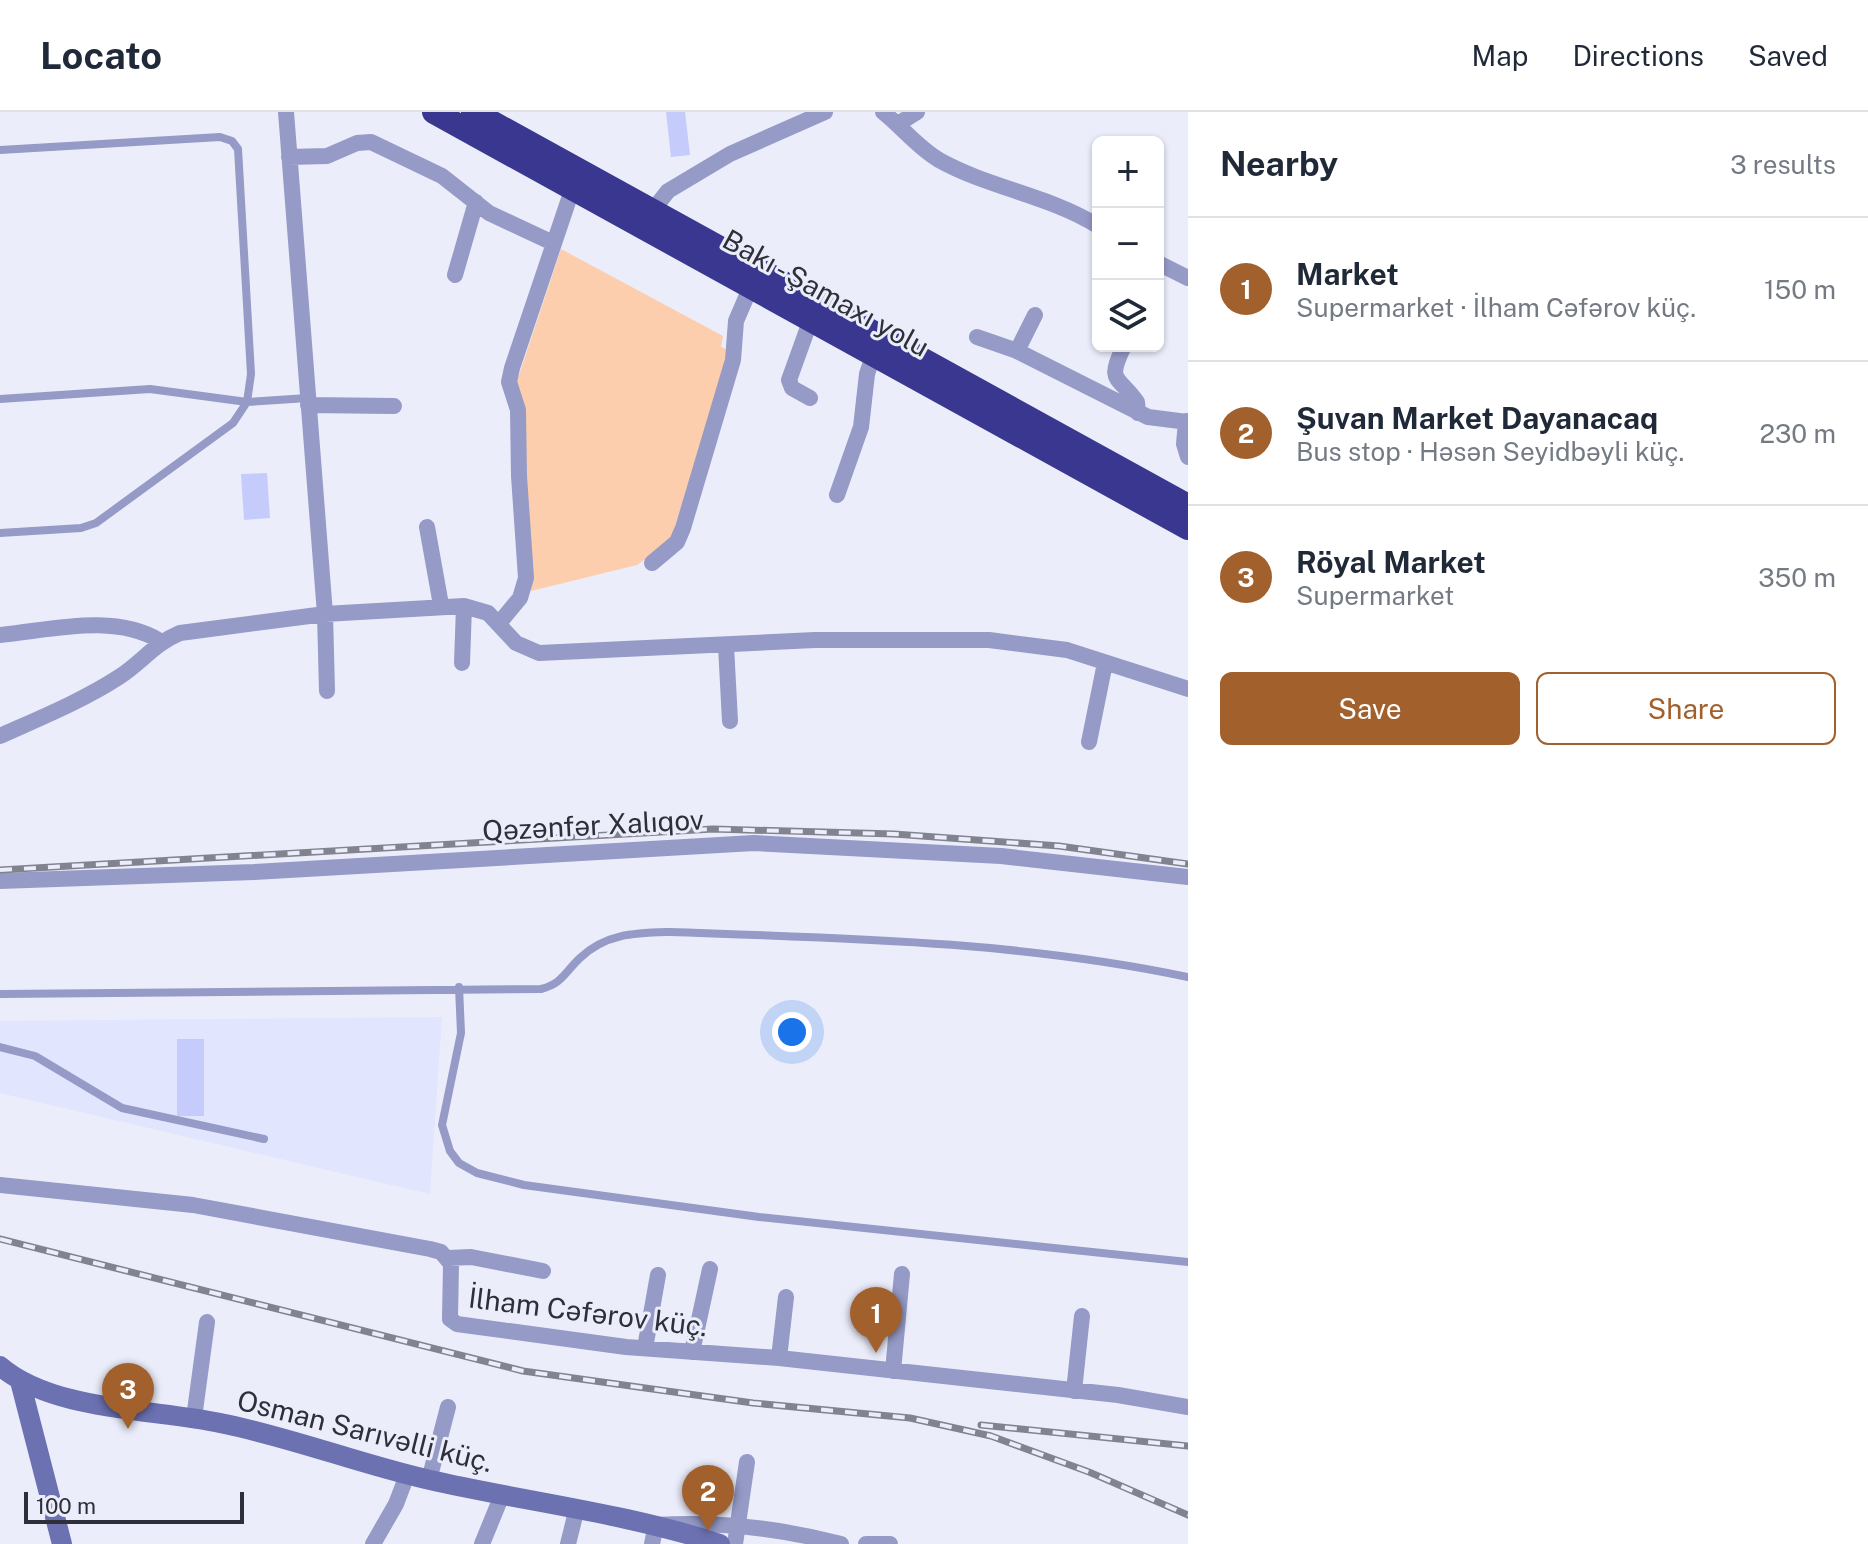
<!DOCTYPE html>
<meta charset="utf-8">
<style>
body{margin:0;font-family:"Public Sans",sans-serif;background:#f6f6f7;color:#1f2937}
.controls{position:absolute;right:24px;top:24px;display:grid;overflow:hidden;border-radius:12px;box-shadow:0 2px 6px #0004}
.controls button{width:72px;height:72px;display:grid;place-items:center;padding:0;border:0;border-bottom:2px solid #e0e1e3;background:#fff;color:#1f2937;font:40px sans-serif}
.scale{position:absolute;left:24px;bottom:20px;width:220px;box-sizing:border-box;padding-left:8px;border:4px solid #2e3039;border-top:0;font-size:22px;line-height:28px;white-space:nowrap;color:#2e3039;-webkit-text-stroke:6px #ebedfb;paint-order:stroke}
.you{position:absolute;left:792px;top:920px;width:28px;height:28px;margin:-20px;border:6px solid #fff;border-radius:50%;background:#1a73e8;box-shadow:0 0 0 12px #1a73e833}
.badge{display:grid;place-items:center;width:52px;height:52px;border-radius:50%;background:#a2602d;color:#fff;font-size:26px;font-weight:700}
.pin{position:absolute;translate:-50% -66px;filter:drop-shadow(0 2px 4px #0008)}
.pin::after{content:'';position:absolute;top:42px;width:28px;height:24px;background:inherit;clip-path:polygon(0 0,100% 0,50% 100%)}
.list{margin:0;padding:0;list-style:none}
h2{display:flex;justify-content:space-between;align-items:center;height:104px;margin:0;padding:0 32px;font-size:34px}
h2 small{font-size:26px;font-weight:400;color:#747a83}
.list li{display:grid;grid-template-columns:52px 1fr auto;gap:24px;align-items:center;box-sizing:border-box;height:144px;padding:0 32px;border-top:2px solid #e0e1e3}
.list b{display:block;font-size:30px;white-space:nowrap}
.list p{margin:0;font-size:26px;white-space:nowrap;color:#747a83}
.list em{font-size:26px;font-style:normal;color:#747a83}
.actions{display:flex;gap:16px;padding:24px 32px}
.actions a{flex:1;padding:18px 0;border:2px solid #a2602d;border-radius:12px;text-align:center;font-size:28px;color:#a2602d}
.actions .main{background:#a2602d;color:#fff}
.icon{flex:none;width:44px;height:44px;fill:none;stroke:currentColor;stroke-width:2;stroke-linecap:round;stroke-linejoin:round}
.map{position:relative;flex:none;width:1188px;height:1432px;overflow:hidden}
header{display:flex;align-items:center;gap:48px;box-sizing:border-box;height:112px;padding:0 40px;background:#fff;border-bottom:2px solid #e0e1e3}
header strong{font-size:38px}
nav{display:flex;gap:44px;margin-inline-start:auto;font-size:28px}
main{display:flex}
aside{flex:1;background:#fff}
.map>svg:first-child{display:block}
</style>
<header>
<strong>Locato</strong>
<nav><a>Map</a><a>Directions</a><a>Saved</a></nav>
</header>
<main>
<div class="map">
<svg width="1188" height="1432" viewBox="0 0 1188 1432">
<rect width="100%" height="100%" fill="#ebedfb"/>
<!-- built -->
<path fill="#e1e5fd" d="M442,905L430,1082L0,981V909Z"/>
<!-- green -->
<path fill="#fdceae" d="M561,137L723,224L721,235L731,239L670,430L637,453L531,479L516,272Z"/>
<!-- building -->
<path fill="#c5ccfc" d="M666,0H685L690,43L671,45Z
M267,361L270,406L244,408L241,362Z
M177,927H204V1004H177Z"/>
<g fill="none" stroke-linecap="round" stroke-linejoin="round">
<!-- lane -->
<path stroke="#959ac6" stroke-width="8" d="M0,38L220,25L232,29L238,37L251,262L247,290L150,277L0,287
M0,421L81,416L96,411L233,311L247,290L308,286
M459,875L461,921L442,1013L450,1039L459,1051L477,1061L524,1073L759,1105L1188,1150
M0,882L541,877C562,872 565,860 580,846C606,821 636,821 670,820C844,826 1017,829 1188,865
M0,935L35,944L122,996L264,1027"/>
<!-- street -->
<path stroke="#959ac6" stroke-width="16" d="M286,0L325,502L327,579
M883,0C903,16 917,35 939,48C989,76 1048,83 1098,114
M898,12L917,0
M289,45L327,44L357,31L371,30L442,64L489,101L551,130
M653,98L668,79L730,42L825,0
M1158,151L1188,166
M455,163L476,90
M977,225L1017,239L1148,305L1188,310
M1124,234C1106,271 1118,263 1137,290L1138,301
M1017,239L1035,203
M810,286L792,276L789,268L811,207
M308,293L394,294
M1186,309L1184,332L1188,345
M837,383L861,315L867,262L874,241
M427,415L441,493
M652,451L677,430L683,416L733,248L736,209L751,174
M500,510L520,486L526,466L519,364L518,298L509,270L512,256L573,75
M0,523C52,518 114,501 160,529
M726,534L730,609
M462,551L464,494
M0,624C40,606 82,589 119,565C141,551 155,531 180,521L325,502L464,494L488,501L516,531L539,541L815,528H989L1067,538L1188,577
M1089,630L1105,551
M0,769L254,760L754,731L1001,744L1188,765
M0,1073L193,1093L430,1137L441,1140L451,1152L450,1207L457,1212L626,1235L779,1246L1118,1283L1188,1295
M448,1146L471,1145L543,1159
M645,1236L658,1163
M692,1240L710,1157
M779,1246L786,1185
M893,1259L902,1162
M1074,1279L1082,1204
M194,1306L207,1210
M429,1368L448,1295
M373,1432L396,1392L407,1363
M482,1432L502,1383
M568,1432L577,1396
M652,1432L656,1413C720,1409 779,1416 841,1432
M735,1432L747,1350
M866,1432H890"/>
<!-- secondary -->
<path stroke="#6b71b1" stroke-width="20" d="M0,1254C52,1299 154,1297 220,1311C291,1325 359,1352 430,1368C527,1390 625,1401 720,1432
M20,1269L62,1432"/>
<!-- highway -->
<path stroke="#393790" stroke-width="24" d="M434,0L1188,416
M473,0L1188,394"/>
<defs>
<path id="rail" d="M0,758L713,717L894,722L1059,734L1188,752
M0,1127L523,1259L753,1291L910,1306L991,1324L1089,1360L1188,1403
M981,1313L1188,1334"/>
</defs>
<!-- rail casing -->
<use href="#rail" stroke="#81838f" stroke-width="7"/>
<!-- rail -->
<use href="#rail" stroke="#ebedfb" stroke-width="4" stroke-dasharray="12" stroke-linecap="butt"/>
</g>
<g text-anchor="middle" stroke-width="6" stroke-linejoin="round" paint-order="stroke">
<!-- street labels -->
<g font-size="28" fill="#2e3039" stroke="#ebedfb">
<text transform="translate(826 181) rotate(29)" y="10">Bakı - Şamaxı yolu</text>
<text transform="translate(593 713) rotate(-3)" y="10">Qəzənfər Xalıqov</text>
<text transform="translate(588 1200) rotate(7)" y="10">İlham Cəfərov küç.</text>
<text transform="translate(365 1319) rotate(14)" y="10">Osman Sarıvəlli küç.</text>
</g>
</g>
</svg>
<div class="controls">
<button>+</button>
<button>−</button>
<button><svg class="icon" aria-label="layers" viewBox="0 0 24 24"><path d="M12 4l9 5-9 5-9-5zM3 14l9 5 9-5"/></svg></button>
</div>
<div class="scale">100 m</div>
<div class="you"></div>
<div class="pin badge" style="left:876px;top:1241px">1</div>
<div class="pin badge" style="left:708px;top:1419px">2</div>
<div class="pin badge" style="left:128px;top:1317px">3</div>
</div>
<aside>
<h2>Nearby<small>3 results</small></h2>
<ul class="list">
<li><span class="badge">1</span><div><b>Market</b><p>Supermarket · İlham Cəfərov küç.</p></div><em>150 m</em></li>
<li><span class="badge">2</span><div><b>Şuvan Market Dayanacaq</b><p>Bus stop · Həsən Seyidbəyli küç.</p></div><em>230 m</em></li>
<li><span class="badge">3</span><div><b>Röyal Market</b><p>Supermarket</p></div><em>350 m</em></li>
</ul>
<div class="actions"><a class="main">Save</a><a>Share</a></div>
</aside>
</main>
